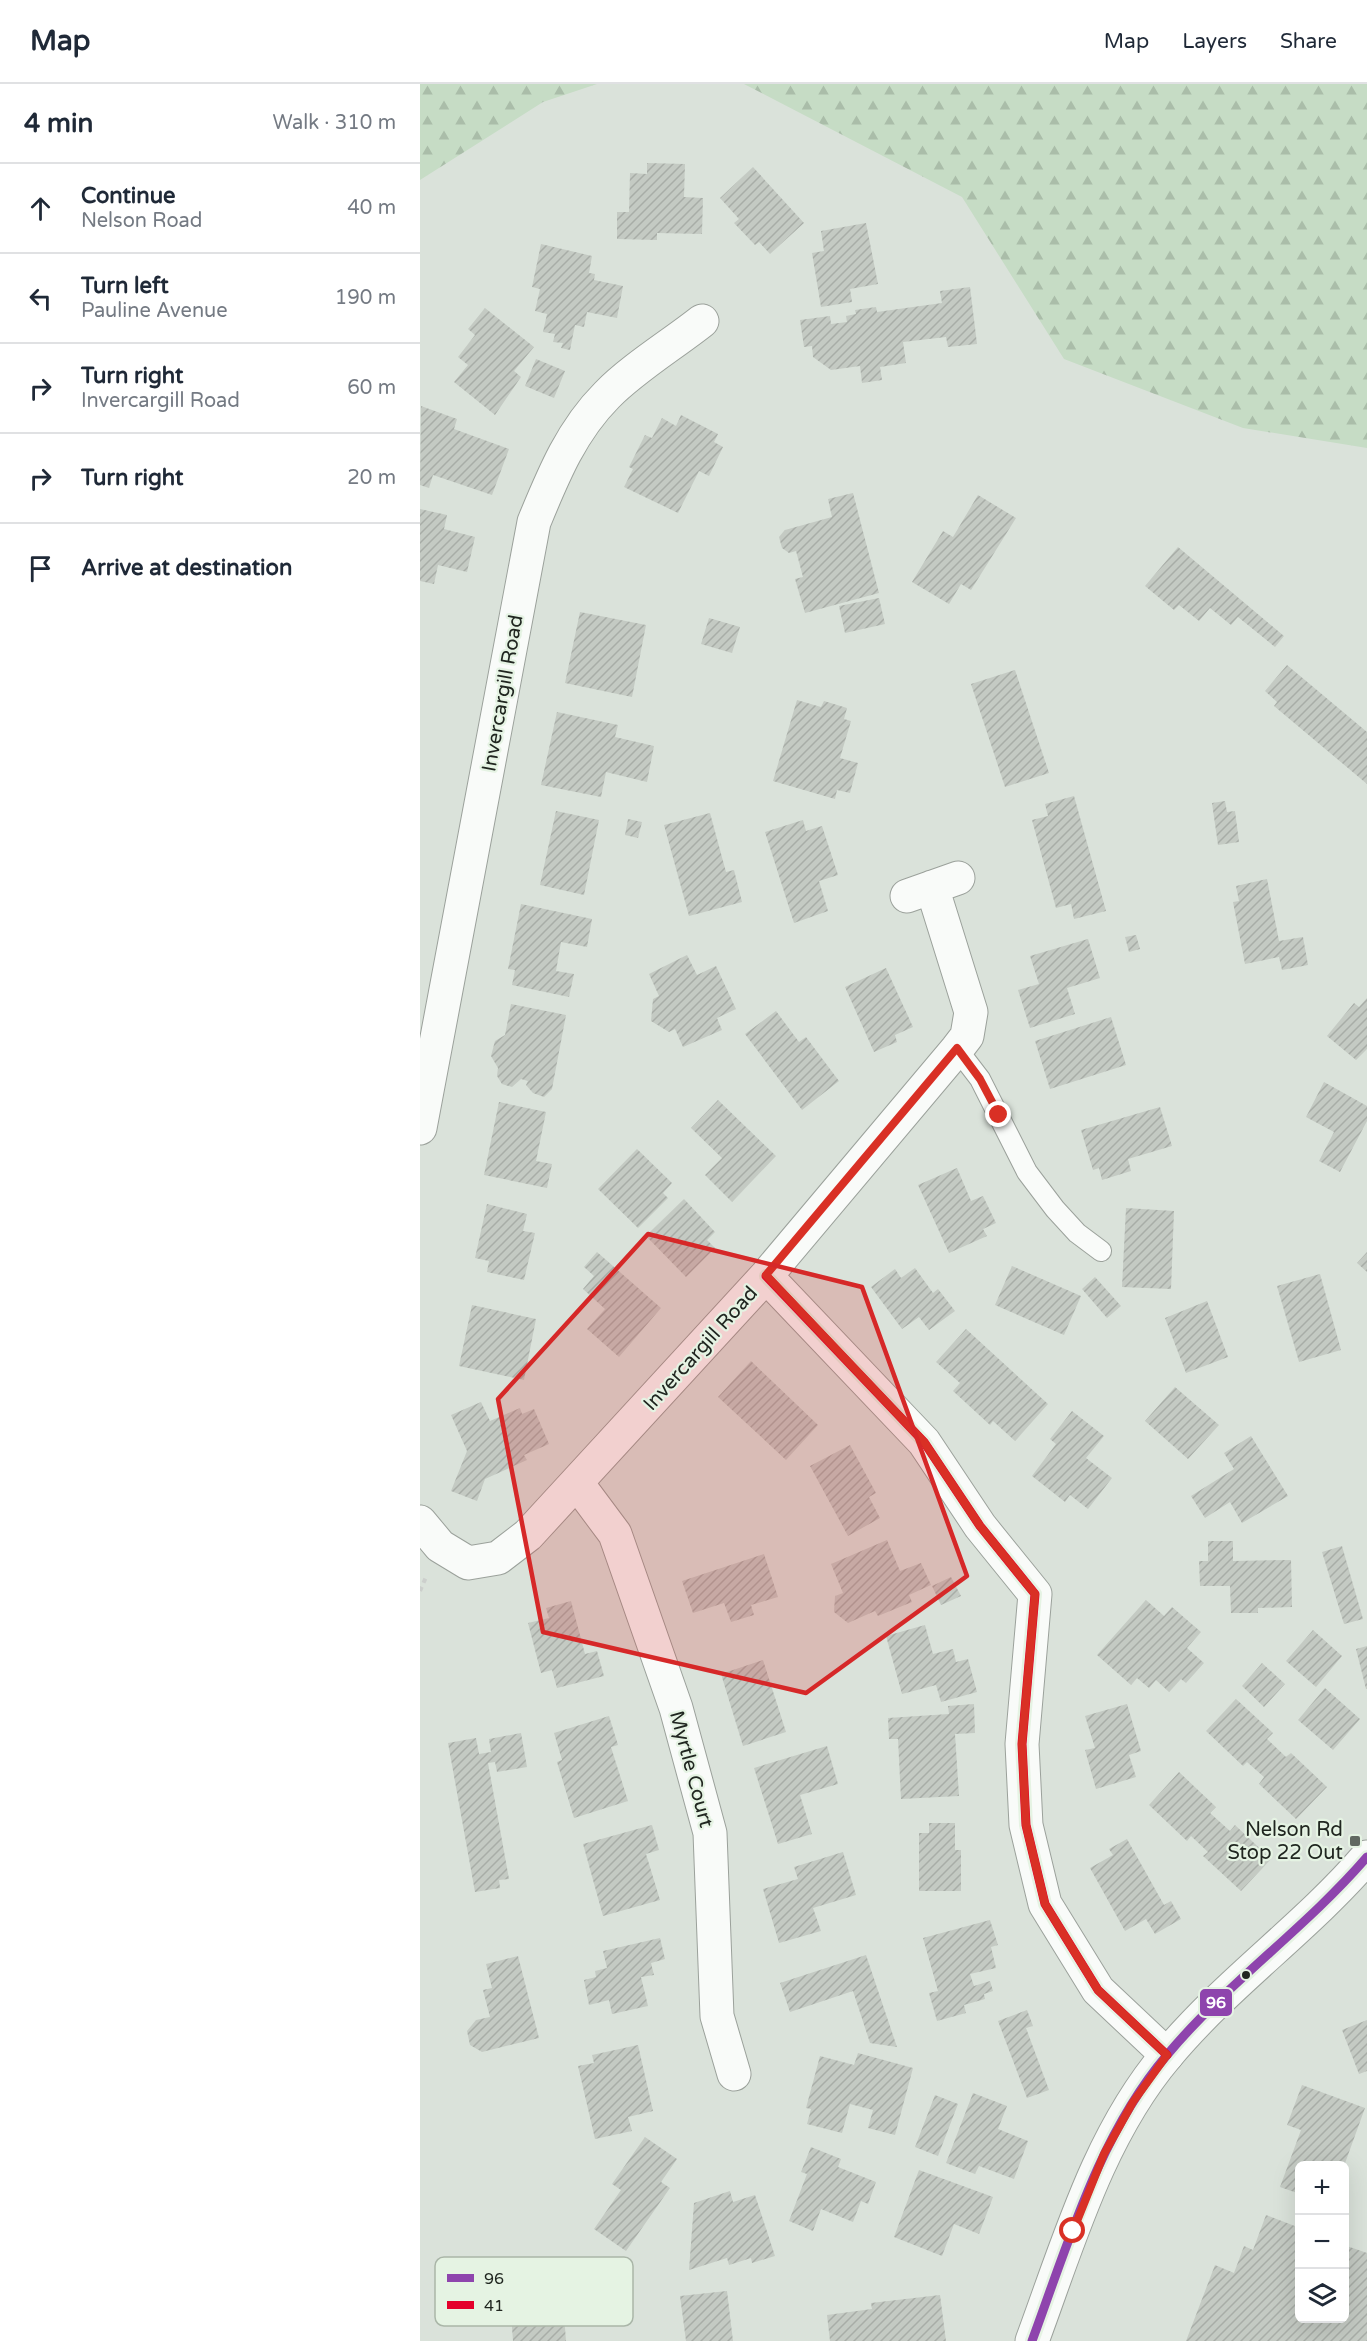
<!DOCTYPE html>
<meta charset="utf-8">
<style>
body{margin:0;font-family:"Varela Round",sans-serif;background:#f2f2f3;color:#1f2937}
.controls{position:absolute;right:18px;bottom:18px;display:grid;overflow:hidden;border-radius:9px;box-shadow:0 6px 24px #0002}
.controls button{width:54px;height:54px;display:grid;place-items:center;padding:0;border:0;border-bottom:2px solid #e0e1e3;background:#fff;color:#1f2937;font:30px sans-serif}
.stop{position:absolute;width:18px;height:18px;margin:-14px;border:4px solid #d93025;border-radius:50%;background:#fff}
.stop.end{background:#d93025;border-color:#fff;box-shadow:0 2px 6px #0008}
.list{margin:0;padding:0;list-style:none}
h2{display:flex;justify-content:space-between;align-items:center;height:78px;margin:0;padding:0 24px;font-size:26px}
h2 small{font-size:20px;font-weight:400;color:#747a83}
.list li{display:grid;grid-template-columns:39px 1fr auto;gap:18px;align-items:center;box-sizing:border-box;height:90px;padding:0 24px;border-top:2px solid #e0e1e3}
.list b{display:block;font-size:22px;white-space:nowrap}
.list p{margin:0;font-size:20px;white-space:nowrap;color:#747a83}
.list em{font-size:20px;font-style:normal;color:#747a83}
.icon{flex:none;width:33px;height:33px;fill:none;stroke:currentColor;stroke-width:2;stroke-linecap:round;stroke-linejoin:round}
.map{position:relative;flex:none;width:947px;height:2257px;overflow:hidden}
header{display:flex;align-items:center;gap:36px;box-sizing:border-box;height:84px;padding:0 30px;background:#fff;border-bottom:2px solid #e0e1e3}
header strong{font-size:28px}
nav{display:flex;gap:33px;margin-inline-start:auto;font-size:21px}
main{display:flex}
aside{flex:1;background:#fff}
.map>svg:first-child{display:block}
</style>
<header>
<strong>Map</strong>
<nav><a>Map</a><a>Layers</a><a>Share</a></nav>
</header>
<main>
<aside>
<h2>4 min<small>Walk · 310 m</small></h2>
<ul class="list">
<li><svg class="icon" aria-label="ahead" viewBox="0 0 24 24"><path d="M12 20V5M6 11l6-6 6 6"/></svg><div><b>Continue</b><p>Nelson Road</p></div><em>40 m</em></li>
<li><svg class="icon" aria-label="left" viewBox="0 0 24 24"><path d="M17 20v-9H6M10 6l-5 5 5 5"/></svg><div><b>Turn left</b><p>Pauline Avenue</p></div><em>190 m</em></li>
<li><svg class="icon" aria-label="right" viewBox="0 0 24 24"><path d="M7 20v-9h11M14 6l5 5-5 5"/></svg><div><b>Turn right</b><p>Invercargill Road</p></div><em>60 m</em></li>
<li><svg class="icon" aria-label="right" viewBox="0 0 24 24"><path d="M7 20v-9h11M14 6l5 5-5 5"/></svg><div><b>Turn right</b></div><em>20 m</em></li>
<li><svg class="icon" aria-label="arrive" viewBox="0 0 24 24"><path d="M6 21V4h12l-3 4 3 4H6"/></svg><div><b>Arrive at destination</b></div></li>
</ul>
</aside>
<div class="map">
<svg width="947" height="2257" viewBox="0 0 947 2257">
<defs>
<pattern id="forest-firs" width="22" height="20" patternUnits="userSpaceOnUse" patternTransform="scale(1.5)"><rect width="22" height="20" fill="#c6dcc5"/><path d="M5 1l3.5 6h-7zM16 11l3.5 6h-7z" fill="#aabda9"/></pattern>
<pattern id="building-hatch" width="6" height="6" patternUnits="userSpaceOnUse" patternTransform="scale(1.5)"><rect width="6" height="6" fill="#c4cac3"/><path d="M-1 1l2-2M0 6l6-6M5 7l2-2" fill="none" stroke="#a8ada7"/></pattern>
</defs>
<rect width="100%" height="100%" fill="#dae2da"/>
<!-- forest -->
<path fill="url(#forest-firs)" d="M0,0H177L123,18L0,96Z
M324,0H947V364L823,344L644,275L542,113Z"/>
<!-- building -->
<path fill="url(#building-hatch)" d="M227,79L265,80L264,113L283,114L282,150L237,149V156L197,155V128H209L210,89L227,90Z
M333,83L384,139L350,170L339,158L335,161L314,139L319,135L300,114Z
M446,139L458,200L430,205L432,218L401,223L392,169L404,167L401,147Z
M121,160L172,172L169,189L175,190L174,196L203,202L197,234L167,228L164,243L155,241L150,266L141,264L143,259L133,258L135,250L123,248L127,230L115,227L120,205L112,203Z
M550,203L557,260L528,263L526,253L483,258L486,279L460,283L462,296L442,299L440,282L411,286L393,273L392,262L384,263L380,236L410,232L411,240L427,238L426,232L436,230L435,226L456,223L457,228L522,219L520,207Z
M65,224L114,263L94,287L101,293L75,331L34,298L48,281L38,273L55,251L48,245Z
M116,275L145,287L134,314L105,302Z
M1,322L37,335L34,345L89,365L72,411L13,391L9,404L0,401Z
M261,331L298,350L294,358L303,363L289,392L279,387L258,429L204,403L213,385L209,383L225,351L232,354L242,334L256,342Z
M433,409L459,509L385,529L375,495L383,493L376,467L369,469L362,464L359,453L365,446L412,433L408,415Z
M558,411L596,434L551,506L541,500L529,520L492,498L523,447L533,453Z
M0,425L27,431L24,445L55,453L47,488L18,481L14,500L0,497Z
M758,463L864,552L855,563L818,533L811,541L790,524L779,537L759,521L754,526L725,502Z
M459,514L465,540L425,549L419,522Z
M160,528L226,541L212,613L145,599Z
M289,534L320,543L312,569L281,560Z
M867,581L947,648V700L854,622L857,618L845,607Z
M595,586L629,689L585,703L551,600Z
M377,616L401,623L404,617L427,624L424,635L431,637L420,674L438,679L430,709L417,706L415,715L353,697Z
M137,628L198,641L195,653L234,662L227,698L186,688L181,713L121,701Z
M654,712L686,827L654,835L651,820L636,824L612,736L628,732L625,720Z
M805,717L807,728L815,727L819,758L798,761L792,719Z
M136,727L179,736L164,811L120,801Z
M290,729L306,788L314,786L322,818L269,832L244,741Z
M208,735L222,738L218,754L205,751Z
M383,736L386,747L402,742L418,791L399,797L408,827L374,839L345,748Z
M847,795L859,857L883,853L888,881L862,886L859,873L825,880L813,818L819,817L816,802Z
M101,820L172,835L167,863L141,858L136,887L154,890L149,913L92,901L95,886L88,885Z
M716,851L720,865L709,868L705,853Z
M668,855L680,894L647,904L655,930L610,944L598,906L619,900L610,872Z
M267,871L277,891L296,882L316,925L297,934L302,946L263,963L255,945L249,948L231,937L233,915L239,912L229,890Z
M466,884L493,943L475,951L477,958L454,968L425,903Z
M947,914V965L936,976L907,952L934,919L939,923Z
M91,920L146,931L132,1005L124,1013L113,1009L106,1001L108,997L101,995L92,1003L82,1000L77,992L78,984L71,972L75,957L85,951Z
M356,927L379,958L386,953L419,997L382,1026L325,950Z
M691,933L706,981L630,1005L615,957Z
M904,998L947,1022V1037L920,1088L899,1077L914,1048L886,1033Z
M298,1016L356,1072L312,1118L285,1091L302,1074L271,1044Z
M79,1018L126,1028L116,1077L132,1080L127,1104L64,1091Z
M740,1023L752,1062L708,1075L711,1087L682,1096L679,1084L673,1086L661,1046Z
M217,1065L252,1099L243,1109L248,1114L218,1144L178,1105Z
M537,1084L551,1117L563,1112L576,1139L563,1145L567,1152L529,1169L498,1101Z
M264,1115L295,1148L287,1156L295,1164L266,1193L226,1152Z
M67,1120L107,1130L103,1147L115,1149L104,1196L67,1188L69,1177L55,1174Z
M706,1124L754,1127L751,1205L702,1203Z
M177,1168L241,1224L199,1273L167,1245L185,1225L163,1205L174,1192L164,1183Z
M947,1168V1188L937,1179Z
M592,1182L661,1212L644,1251L575,1221Z
M495,1184L513,1209L518,1205L535,1227L509,1246L499,1233L482,1245L451,1203L475,1185L481,1194Z
M900,1190L921,1266L879,1278L857,1202Z
M675,1193L701,1222L687,1234L662,1205Z
M787,1217L808,1273L766,1289L745,1234Z
M52,1221L116,1235L104,1296L39,1282Z
M546,1245L628,1320L595,1357L573,1337L570,1341L533,1307L540,1299L516,1278Z
M331,1277L398,1341L366,1376L298,1313Z
M755,1303L799,1341L768,1375L725,1337Z
M61,1318L70,1337L100,1324L102,1330L114,1325L129,1360L104,1371L107,1376L65,1395L57,1417L31,1407L47,1367L31,1331Z
M652,1327L684,1352L666,1374L692,1394L668,1425L650,1411L645,1418L612,1392L636,1360L630,1355Z
M831,1352L868,1412L822,1439L810,1418L785,1434L771,1412L814,1385L804,1369Z
M430,1361L456,1409L449,1413L460,1434L428,1452L390,1382Z
M467,1456L480,1487L501,1479L511,1501L489,1511L492,1518L458,1532L455,1527L428,1539L414,1528L415,1512L423,1509L411,1480Z
M788,1457H813V1477L871,1476L872,1523L838,1524V1529H811L810,1502H780L779,1477H788Z
M922,1462L943,1535L924,1540L902,1468Z
M344,1470L358,1513L331,1521L334,1531L311,1538L304,1519L273,1529L262,1497Z
M531,1493L541,1512L521,1521L512,1502Z
M726,1516L744,1532L752,1523L781,1548L767,1564L784,1579L766,1599L761,1595L749,1608L736,1596L729,1604L717,1594L711,1601L677,1571Z
M151,1517L165,1570L177,1567L184,1592L137,1604L132,1586L121,1589L108,1539L129,1534L126,1524Z
M505,1541L513,1570L533,1565L536,1578L548,1575L557,1608L521,1618L516,1601L482,1610L466,1552Z
M893,1546L922,1572L896,1603L866,1577Z
M947,1562V1605H946L936,1565Z
M343,1576L366,1648L323,1662L301,1590Z
M842,1579L865,1600L844,1623L822,1602Z
M905,1604L940,1635L913,1666L878,1636Z
M816,1615L853,1649L847,1655L866,1673L871,1669L907,1703L876,1735L839,1700L844,1693L827,1678L823,1682L786,1647Z
M554,1620L555,1649L535,1650L539,1712L481,1715L478,1655H469L468,1634L529,1630L528,1622Z
M707,1620L721,1667L709,1671L716,1693L676,1705L665,1666L675,1664L665,1632Z
M189,1632L198,1661L191,1663L208,1717L154,1734L137,1678L142,1676L134,1649Z
M101,1649L107,1683L77,1688L75,1678L68,1679L89,1795L79,1796L80,1804L55,1808L28,1659L56,1654L59,1670L71,1668L69,1655Z
M407,1662L418,1700L380,1711L392,1750L358,1760L334,1684Z
M759,1688L796,1723L790,1729L810,1747L815,1741L851,1775L821,1807L783,1772L788,1768L771,1752L767,1757L729,1721Z
M509,1739H535V1766H541V1807H499V1749H509Z
M232,1741L239,1766L226,1770L240,1816L183,1832L163,1760Z
M707,1755L744,1821L751,1817L761,1835L735,1850L726,1835L705,1847L670,1784L693,1771L689,1765Z
M423,1768L436,1811L393,1824L401,1847L359,1859L343,1805L378,1795L374,1783Z
M570,1836L578,1861L571,1863L576,1884L550,1890L554,1902L570,1897L573,1907L564,1910L565,1915L544,1921L546,1929L517,1937L509,1909L518,1907L503,1854Z
M240,1854L245,1875L231,1879L234,1891L221,1893L228,1922L192,1930L189,1916L169,1921L164,1896L176,1893L175,1887L187,1884L183,1867Z
M446,1871L477,1963L450,1959L433,1907L370,1928L360,1899Z
M98,1872L119,1954L62,1968L50,1961L47,1947L56,1936L70,1933L63,1906L72,1904L66,1880Z
M607,1926L613,1942L606,1944L629,2006L607,2014L578,1937Z
M947,1936V1987L939,1990L922,1946Z
M218,1961L233,2027L208,2033L212,2047L175,2055L158,1982L174,1979L172,1971Z
M438,1969L493,1984L475,2051L448,2044L453,2026L430,2020L422,2049L387,2040L391,2025L386,2024L400,1972L434,1981Z
M882,2001L945,2024L924,2082H880V2110L860,2103L881,2046L867,2041Z
M553,2009L587,2022L578,2045L608,2057L594,2095L559,2082L555,2090L526,2079Z
M515,2011L538,2020L518,2072L495,2063Z
M225,2053L257,2075L241,2098L250,2104L206,2167L174,2145L201,2106L192,2100Z
M391,2063L421,2075L418,2083L456,2098L448,2120L441,2117L433,2138L401,2125L393,2147L369,2137L387,2090L381,2088Z
M499,2086L573,2113L559,2150L534,2140L522,2172L474,2153Z
M310,2107L313,2118L335,2111L355,2172L332,2179L331,2174L309,2181L307,2174L269,2186L274,2119Z
M846,2131L880,2144V2234H924V2161L947,2169V2257H766L795,2181L814,2189L824,2162L833,2166Z
M307,2207L313,2257H266L260,2212Z
M520,2211L526,2257H410L407,2231L452,2225L451,2219Z
M107,2215L108,2227H122L121,2219L143,2218L146,2257H93L90,2217Z"/>
<g fill="none" stroke-linecap="round" stroke-linejoin="round">
<defs>
<path id="service" d="M537,965L560,995L607,1088L635,1125L657,1149L681,1167"/>
<path id="minor" d="M487,812L538,794
M0,1044L114,438C133,392 151,347 187,311C212,285 253,260 282,237
M346,1192L504,1358L560,1442L615,1510L602,1660L606,1741L625,1820L678,1906L747,1971
M157,1399L195,1450L256,1624L290,1749L297,1932L314,1990
M0,1438L20,1462L48,1479L78,1474L108,1451L346,1192L537,965L547,952L551,928L512,803"/>
<path id="tertiary" d="M612,2257C648,2160 679,2051 747,1971C807,1899 886,1844 947,1773"/>
</defs>
<!-- service casing -->
<use href="#service" stroke="#9ba19b" stroke-width="22"/>
<!-- minor casing -->
<use href="#minor" stroke="#9ba19b" stroke-width="35"/>
<!-- tertiary casing -->
<use href="#tertiary" stroke="#9ba19b" stroke-width="35"/>
<!-- path -->
<path stroke="#cccfcc" stroke-width="4" stroke-dasharray="4.5 4.5" stroke-linecap="butt" d="M0,1507L6,1493"/>
<!-- service -->
<use href="#service" stroke="#f9fbf9" stroke-width="20"/>
<!-- minor -->
<use href="#minor" stroke="#f9fbf9" stroke-width="33"/>
<!-- tertiary -->
<use href="#tertiary" stroke="#f9fbf9" stroke-width="33"/>
<defs>
<path id="bus-1" d="M612,2257C648,2160 679,2051 747,1971C807,1899 886,1844 947,1773"/>
<path id="bus-2" d="M346,1192L504,1358L560,1442L615,1510L602,1660L606,1741L625,1820L678,1906L747,1971"/>
</defs>
<!-- bus-1 casing -->
<use href="#bus-1" stroke="#e5f3e3" stroke-width="14"/>
<!-- bus-2 casing -->
<use href="#bus-2" stroke="#e5f3e3" stroke-width="14"/>
<!-- bus-1 -->
<use href="#bus-1" stroke="#8e44ad" stroke-width="9"/>
<!-- bus-2 -->
<use href="#bus-2" stroke="#e4002b" stroke-width="9"/>
</g>
<g fill="none" stroke-linecap="round" stroke-linejoin="round">
<!-- route -->
<path stroke="#d93025" stroke-width="8" d="M579,1031L560,995L537,964L346,1191L504,1358L560,1442L615,1510L602,1660L606,1741L625,1820L678,1906L747,1971L713,2018L684,2070L653,2147"/>
</g>
<!-- marked area -->
<path fill="#d62828" fill-opacity="0.2" stroke="#d62828" stroke-width="4.5" stroke-linejoin="round" d="M228,1150L442,1203L547,1492L386,1609L123,1548L78,1315Z"/>
<!-- markers -->
<rect fill="#616861" stroke="#e5f3e3" stroke-width="2" x="929" y="1751" width="12" height="12" rx="3"/>
<circle fill="#202620" stroke="#e5f3e3" stroke-width="2" cx="826" cy="1891" r="5"/>
<g text-anchor="middle" stroke-width="4.5" stroke-linejoin="round" paint-order="stroke">
<!-- street labels -->
<g font-size="20" fill="#202620" stroke="#e5f3e3">
<text transform="translate(82 609) rotate(-80)" y="7">Invercargill Road</text>
<text transform="translate(280 1264) rotate(-48)" y="7">Invercargill Road</text>
<text transform="translate(272 1685) rotate(75)" y="7">Myrtle Court</text>
</g>
<!-- poi labels -->
<g font-size="20" fill="#202620" stroke="#e5f3e3" text-anchor="end">
<text x="923" y="1752">Nelson Rd<tspan x="923" dy="23">Stop 22 Out</tspan></text>
</g>
</g>
<!-- legend -->
<rect x="15" y="2173" width="198" height="69" rx="9" fill="#e5f3e3" stroke="#aab6a8" stroke-width="1.5"/>
<rect x="27" y="2190" width="27" height="8" fill="#8e44ad"/>
<rect x="27" y="2217" width="27" height="8" fill="#e4002b"/>
<g font-size="16" fill="#202620">
<text x="64" y="2200">96</text>
<text x="64" y="2227">41</text>
</g>
<rect stroke="#e5f3e3" stroke-width="2" x="779" y="1904" width="34" height="29" rx="6" fill="#8e44ad"/>
<g font-size="16" text-anchor="middle" font-weight="bold" fill="#fff">
<text x="796" y="1924">96</text>
</g>
</svg>
<div class="controls">
<button>+</button>
<button>−</button>
<button><svg class="icon" aria-label="layers" viewBox="0 0 24 24"><path d="M12 4l9 5-9 5-9-5zM3 14l9 5 9-5"/></svg></button>
</div>
<div class="stop" style="left:653px;top:2147px"></div>
<div class="stop end" style="left:579px;top:1031px"></div>
</div>
</main>
